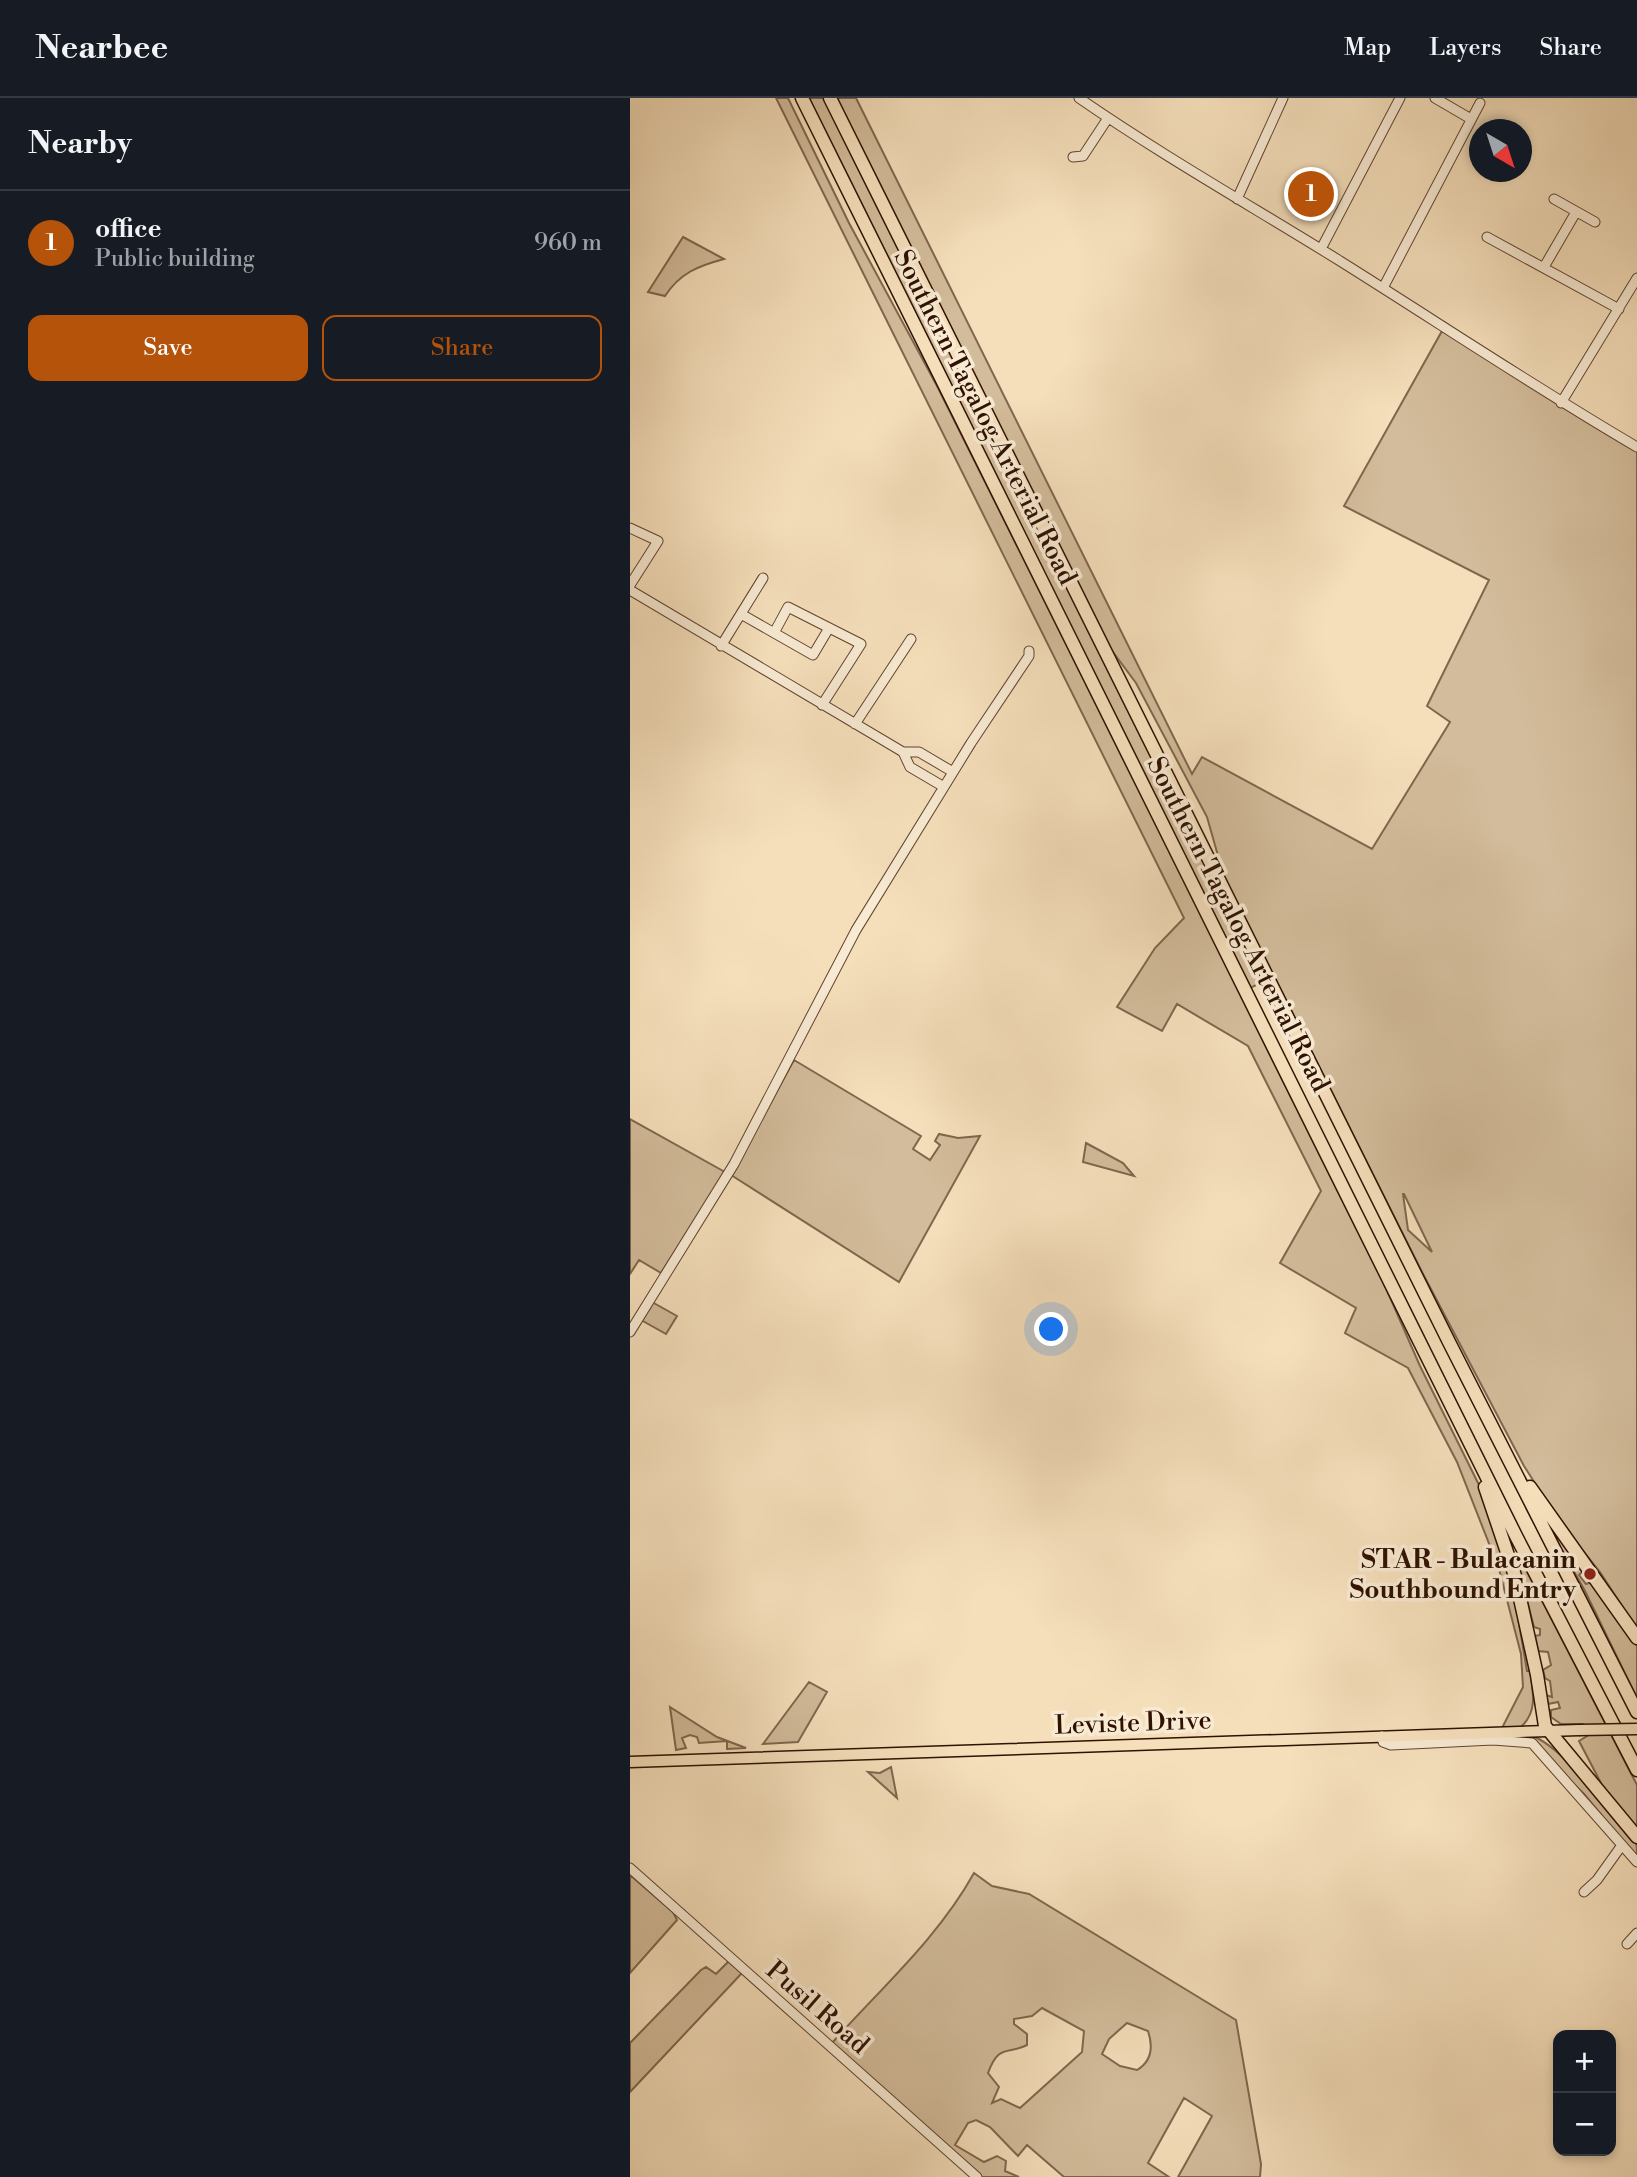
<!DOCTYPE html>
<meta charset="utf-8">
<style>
body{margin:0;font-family:"Libre Bodoni",serif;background:#242831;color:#f1f3f6}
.controls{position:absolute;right:21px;bottom:21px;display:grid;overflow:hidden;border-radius:14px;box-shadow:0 4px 10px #0003}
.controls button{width:63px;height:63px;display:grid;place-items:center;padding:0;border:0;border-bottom:2px solid #363941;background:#171b24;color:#f1f3f6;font:35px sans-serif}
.compass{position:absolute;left:839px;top:21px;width:63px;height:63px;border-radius:50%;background:#171b24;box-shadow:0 4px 10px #0003;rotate:141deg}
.you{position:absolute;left:422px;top:1232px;width:24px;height:24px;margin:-18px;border:5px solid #fff;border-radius:50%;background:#1a73e8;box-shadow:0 0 0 10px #1a73e833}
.badge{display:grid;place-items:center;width:46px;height:46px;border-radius:50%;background:#b45309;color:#fff;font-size:23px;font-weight:700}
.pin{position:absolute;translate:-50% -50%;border:4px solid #fff;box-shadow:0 2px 7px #0006}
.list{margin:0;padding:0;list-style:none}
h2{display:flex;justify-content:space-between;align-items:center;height:91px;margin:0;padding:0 28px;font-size:30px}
h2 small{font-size:23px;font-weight:400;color:#9ea1a6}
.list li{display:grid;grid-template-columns:46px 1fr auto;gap:21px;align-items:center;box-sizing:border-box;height:105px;padding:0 28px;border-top:2px solid #363941}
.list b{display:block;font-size:26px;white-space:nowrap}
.list p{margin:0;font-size:23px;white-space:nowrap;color:#9ea1a6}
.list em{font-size:23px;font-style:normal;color:#9ea1a6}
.actions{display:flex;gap:14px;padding:21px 28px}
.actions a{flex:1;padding:16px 0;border:2px solid #b45309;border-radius:14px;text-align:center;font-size:24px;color:#b45309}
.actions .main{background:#b45309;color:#fff}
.map{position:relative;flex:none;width:1007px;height:2079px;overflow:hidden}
header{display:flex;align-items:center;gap:42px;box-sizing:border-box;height:98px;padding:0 35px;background:#171b24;border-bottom:2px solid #363941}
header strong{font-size:33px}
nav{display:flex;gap:38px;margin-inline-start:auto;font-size:24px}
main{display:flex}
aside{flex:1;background:#171b24}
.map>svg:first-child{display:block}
</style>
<header>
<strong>Nearbee</strong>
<nav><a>Map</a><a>Layers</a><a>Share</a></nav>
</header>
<main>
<aside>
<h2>Nearby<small></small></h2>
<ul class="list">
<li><span class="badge">1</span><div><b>office</b><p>Public building</p></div><em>960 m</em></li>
</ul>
<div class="actions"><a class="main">Save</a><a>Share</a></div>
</aside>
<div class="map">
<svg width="1007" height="2079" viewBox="0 0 1007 2079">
<rect width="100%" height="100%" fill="#f5dfbb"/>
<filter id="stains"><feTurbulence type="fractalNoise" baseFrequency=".00286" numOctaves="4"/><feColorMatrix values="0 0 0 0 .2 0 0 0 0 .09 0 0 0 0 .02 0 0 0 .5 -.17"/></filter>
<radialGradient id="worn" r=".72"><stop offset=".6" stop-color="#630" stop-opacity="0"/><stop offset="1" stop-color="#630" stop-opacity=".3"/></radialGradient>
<!-- green -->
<path fill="#d3bc9b" stroke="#80664e" stroke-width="2" fill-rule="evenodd" d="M146,0H158L219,125L307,288L741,1156L790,1268L851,1391L881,1479L897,1573H900C903,1594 908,1613 891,1629L872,1630L893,1589L891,1556L869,1471L827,1364L778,1270L715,1235L726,1210L650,1165L691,1093L618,948L547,906L532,933L487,909L525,850L554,820Z
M176,0H195L633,884L620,890Z
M205,0H226L562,676L572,659L742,751L820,624L797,608L859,482L714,408L812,233L1007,352V1531L970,1474L929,1423L894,1368L792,1174L594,779L577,719L506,585L480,550ZM773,1096H774L802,1154L778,1132Z
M53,139L94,161C68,168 50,175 35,198L18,194Z
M164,962L291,1038L283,1051L300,1062L310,1047L305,1043L309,1036L328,1040L350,1038L269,1184L101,1077Z
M0,1021L95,1074L31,1175L9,1162L0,1176Z
M456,1045L493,1065L504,1078L453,1064Z
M22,1204L47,1218L36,1236L11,1222Z
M907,1408L954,1472L949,1477L956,1486L962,1484L1007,1548V1600L955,1493Z
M887,1463L893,1466L1007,1687V1731L972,1687L949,1643L957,1638L953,1626H931L921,1619V1612L930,1610L928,1604L918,1606L916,1597L922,1599L920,1583L915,1580L913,1572L921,1567L918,1554L908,1553L905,1538L910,1537V1531L904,1529Z
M179,1584L197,1594L168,1644L133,1646Z
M40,1609L87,1639L116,1650L97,1651V1643L69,1645L67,1639L60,1637L52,1640L56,1650L46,1652Z
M905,1639C929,1649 995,1720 1006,1744C1007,1748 1007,1755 1007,1760L954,1696L897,1641Z
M261,1669L267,1700L238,1674L250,1675Z
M344,1775L362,1788L399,1796L606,1922L631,2066L630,2079H548L582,2018L554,2000L518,2065L539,2079H434L397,2047L388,2058L360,2029L346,2022L338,2025L325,2047L354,2064L367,2058L376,2063L375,2073L389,2079H352L202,1945C251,1890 308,1840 344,1775ZM412,1910L454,1933L452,1954L390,2010L371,2001L362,2005L369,1989L358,1975C369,1945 378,1957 397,1947V1936L384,1926V1921L402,1918ZM497,1925L518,1933C523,1948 522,1963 507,1972L490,1968L472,1956L479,1941Z
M0,1777L43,1814L47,1822L0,1875Z
M99,1863L112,1875L0,1994V1945L71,1872L76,1869L86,1876Z"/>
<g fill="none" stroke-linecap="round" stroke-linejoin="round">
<defs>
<path id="minor" d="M449,0C533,58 623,109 710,163C809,225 906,290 1007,349
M805,0L841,21
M443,59L453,58L478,20
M607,101L653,0
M924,101L965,124
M857,139L989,211
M691,151L770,0
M914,169L946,114
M753,190L850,5
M931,305L1007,180
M0,430L28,443L0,487
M0,492L273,654H289L323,674
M111,516L183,557L199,530
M144,535L158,509L231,546L192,607
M91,548L133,480
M225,626L281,541
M273,654L280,669L314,689
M0,1234L104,1066L226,832L341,645L399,558V553
M752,1638L753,1644L761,1647L863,1642L902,1645L1007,1764
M0,1770L347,2079
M954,1794L967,1782L992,1747
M997,1846L1007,1835"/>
<path id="major" d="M0,1664L949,1632"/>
<path id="highway" d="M172,0L886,1438L1007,1672
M200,0L820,1246L1007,1614
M855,1389L885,1478L907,1577L915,1628L1007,1739
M900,1389L1007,1540"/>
</defs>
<!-- minor casing -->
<use href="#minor" stroke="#60442f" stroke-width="11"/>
<!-- major casing -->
<use href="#major" stroke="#2e1100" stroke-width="13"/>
<!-- highway casing -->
<use href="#highway" stroke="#2e1100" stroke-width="15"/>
<!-- minor -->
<use href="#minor" stroke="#f8ead3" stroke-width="9"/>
<!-- major -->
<use href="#major" stroke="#f5dfbb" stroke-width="10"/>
<!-- highway -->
<use href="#highway" stroke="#f5dfbb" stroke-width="12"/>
<defs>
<path id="major-bridge" d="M949,1632L1007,1631"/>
</defs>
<!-- major-bridge casing -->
<use href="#major-bridge" stroke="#2e1100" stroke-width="13" stroke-linecap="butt"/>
<!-- major-bridge -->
<use href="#major-bridge" stroke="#f5dfbb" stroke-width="10"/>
</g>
<!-- markers -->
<circle fill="#8f2418" stroke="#f8ead3" stroke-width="2.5" cx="960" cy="1476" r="7"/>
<g text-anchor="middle" stroke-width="7" stroke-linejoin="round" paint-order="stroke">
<!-- street labels -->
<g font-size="26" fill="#2e1100" stroke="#f8ead3">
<text transform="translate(356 319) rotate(63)" y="9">Southern Tagalog Arterial Road</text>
<text transform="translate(609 826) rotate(63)" y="9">Southern Tagalog Arterial Road</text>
<text transform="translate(503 1624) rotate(-2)" y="9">Leviste Drive</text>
<text transform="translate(188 1909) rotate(41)" y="9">Pusil Road</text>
</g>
<!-- poi labels -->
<g font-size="26" font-weight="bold" fill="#2e1100" stroke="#f8ead3" text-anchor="end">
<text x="946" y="1470">STAR - Bulacanin<tspan x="946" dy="30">Southbound Entry</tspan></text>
</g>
</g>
<rect width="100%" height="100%" filter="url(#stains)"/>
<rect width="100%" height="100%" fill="url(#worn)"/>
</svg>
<div class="controls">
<button>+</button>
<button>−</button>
</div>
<svg class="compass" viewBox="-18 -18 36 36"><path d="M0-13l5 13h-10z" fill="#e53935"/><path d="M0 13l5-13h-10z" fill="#9ea1a6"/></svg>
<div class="you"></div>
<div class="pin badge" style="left:681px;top:96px">1</div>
</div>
</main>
